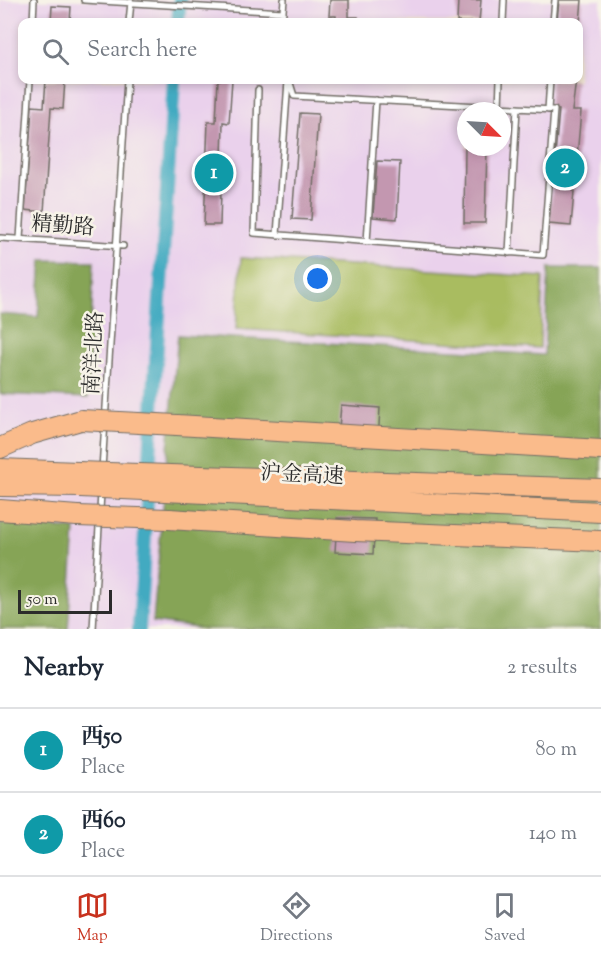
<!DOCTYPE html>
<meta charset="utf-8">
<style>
body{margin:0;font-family:"Sorts Mill Goudy","Noto Serif SC",serif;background:#f6f6f7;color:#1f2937}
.compass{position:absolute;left:457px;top:102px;width:54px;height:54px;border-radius:50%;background:#fff;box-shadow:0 3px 9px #0003;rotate:114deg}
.scale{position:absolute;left:18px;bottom:15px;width:94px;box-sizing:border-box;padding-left:6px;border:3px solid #2b2b2b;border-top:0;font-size:16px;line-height:21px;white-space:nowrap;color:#2b2b2b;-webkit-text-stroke:4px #f7f3e8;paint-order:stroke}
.you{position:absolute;left:318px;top:279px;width:21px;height:21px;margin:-15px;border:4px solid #fff;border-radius:50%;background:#1a73e8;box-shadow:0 0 0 9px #1a73e833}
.badge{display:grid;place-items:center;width:39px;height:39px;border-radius:50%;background:#c8321e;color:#fff;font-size:20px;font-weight:700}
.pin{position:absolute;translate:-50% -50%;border:3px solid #fff;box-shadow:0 2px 6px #0006}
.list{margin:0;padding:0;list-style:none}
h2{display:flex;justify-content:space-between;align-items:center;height:78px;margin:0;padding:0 24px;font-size:26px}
h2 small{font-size:20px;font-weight:400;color:#747a83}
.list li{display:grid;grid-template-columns:39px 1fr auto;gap:18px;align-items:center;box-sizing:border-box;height:84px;padding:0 24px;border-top:2px solid #e0e1e3}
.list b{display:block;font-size:22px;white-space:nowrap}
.list p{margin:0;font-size:20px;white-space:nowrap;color:#747a83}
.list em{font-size:20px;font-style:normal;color:#747a83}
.icon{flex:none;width:33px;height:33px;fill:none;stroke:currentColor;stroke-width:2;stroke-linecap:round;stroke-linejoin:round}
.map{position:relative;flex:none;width:601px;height:629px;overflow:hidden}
.search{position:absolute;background:#fff;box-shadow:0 3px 9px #0003;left:18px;right:18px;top:18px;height:66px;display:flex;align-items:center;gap:15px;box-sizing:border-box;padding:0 21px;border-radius:12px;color:#747a83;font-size:22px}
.sheet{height:246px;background:#fff}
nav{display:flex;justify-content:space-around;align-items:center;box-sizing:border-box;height:84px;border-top:2px solid #e0e1e3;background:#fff;font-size:16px;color:#747a83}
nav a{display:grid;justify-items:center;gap:3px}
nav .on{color:#c8321e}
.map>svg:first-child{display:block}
</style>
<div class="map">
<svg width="601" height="629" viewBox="0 0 601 629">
<rect width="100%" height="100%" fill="#f7f3e8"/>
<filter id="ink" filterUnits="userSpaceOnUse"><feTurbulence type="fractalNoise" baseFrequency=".0167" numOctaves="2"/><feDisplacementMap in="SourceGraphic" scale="12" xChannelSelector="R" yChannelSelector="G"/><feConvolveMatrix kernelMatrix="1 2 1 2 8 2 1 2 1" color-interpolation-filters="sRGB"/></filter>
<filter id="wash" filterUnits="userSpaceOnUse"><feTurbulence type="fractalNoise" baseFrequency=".008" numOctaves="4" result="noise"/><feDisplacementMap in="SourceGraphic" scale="24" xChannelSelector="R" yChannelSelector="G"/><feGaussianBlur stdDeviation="1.35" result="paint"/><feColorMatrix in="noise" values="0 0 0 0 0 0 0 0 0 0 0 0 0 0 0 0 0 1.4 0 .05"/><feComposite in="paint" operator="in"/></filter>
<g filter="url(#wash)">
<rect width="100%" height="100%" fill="#f4e7d2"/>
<!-- built -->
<path fill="#ead1ec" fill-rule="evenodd" d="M0,0H601V629H0ZM22,22H578V80H22ZM466,111H502V147H466Z"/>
<!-- green -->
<path fill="#a9bc60" stroke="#6a7446" stroke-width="1.5" d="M241,258L543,277L540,348L236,329Z"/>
<!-- forest -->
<path fill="#86a456" stroke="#586840" stroke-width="1.5" d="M42,260L94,261L88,398L0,394V314L38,317Z
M549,268H601V629H205L153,622L178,335L544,355Z
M0,523L75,529L68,629H0Z"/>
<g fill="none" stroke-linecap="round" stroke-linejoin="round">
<!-- canal -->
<path stroke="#42aac1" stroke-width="14" d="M178,22L180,0
M139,629L174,80"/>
</g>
<g id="blocks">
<!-- building -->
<path fill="#c397b0" d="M330,0H349V17H358V22H336V16H329Z
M458,0H481L479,22H457Z
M559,0H582L580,22H557Z
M52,6L71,7L70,22H51Z
M46,80H65L63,109L51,108L44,212L25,210L32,106L44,107Z
M218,80H232L229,123L223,122L220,225H204L208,122H216Z
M552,80H576L572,111H581L571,226L549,224L559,110L549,109Z
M300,113L318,114L311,220L292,219Z
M465,147H487L485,223H464Z
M377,161L400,162L397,219L373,217Z
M341,405L380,408L378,443L338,440Z
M337,518L375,519L373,554L335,552Z"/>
</g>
</g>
<g filter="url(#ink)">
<use href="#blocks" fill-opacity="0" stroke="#716d65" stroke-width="1.5"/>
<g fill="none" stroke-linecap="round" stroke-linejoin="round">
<defs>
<path id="service" d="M84,0L283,12
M33,22L34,0
M129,22L131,2
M282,22L284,0
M503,22L504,0
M553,22L555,0
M258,90L254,233L543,255L554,110L294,96L289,80
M499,107L500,80
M548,110L550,80
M277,235L288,81
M0,238L123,246
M20,239L30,80
M367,242L376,100
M509,253L517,108
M102,469L127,80
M93,629L101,493"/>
<path id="motorway" d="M177,425L601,450
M0,448L32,434L81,420
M0,469L78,472
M0,486L81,487
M0,510L77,516
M169,519L355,531L601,541"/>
</defs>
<!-- service casing -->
<use href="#service" stroke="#716d65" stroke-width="8"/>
<!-- motorway casing -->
<use href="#motorway" stroke="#716d65" stroke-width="22"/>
<!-- service -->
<use href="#service" stroke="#fff" stroke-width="5"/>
<!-- motorway -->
<use href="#motorway" stroke="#fabb8b" stroke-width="20"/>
<defs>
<path id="motorway-bridge" d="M81,420L177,425
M78,472L601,489
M81,487L601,512
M77,516L169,519"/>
</defs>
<!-- motorway-bridge casing -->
<use href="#motorway-bridge" stroke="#716d65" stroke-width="22" stroke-linecap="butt"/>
<!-- motorway-bridge -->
<use href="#motorway-bridge" stroke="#fabb8b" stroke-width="20"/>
</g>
</g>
<g text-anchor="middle" stroke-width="5" stroke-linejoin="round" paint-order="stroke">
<!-- street labels -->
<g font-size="21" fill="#2b2b2b" stroke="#f7f3e8">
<text transform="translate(63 225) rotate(4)" y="7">精勤路</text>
<text transform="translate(93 353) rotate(-87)" y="7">南洋北路</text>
<text transform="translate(302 474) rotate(3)" y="7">沪金高速</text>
</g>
</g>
</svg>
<svg class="compass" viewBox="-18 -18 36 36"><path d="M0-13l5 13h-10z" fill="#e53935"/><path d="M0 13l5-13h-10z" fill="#747a83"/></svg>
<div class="scale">50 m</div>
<div class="you"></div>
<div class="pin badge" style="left:214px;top:173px;background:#0f9aa8">1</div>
<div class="pin badge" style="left:565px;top:168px;background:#0f9aa8">2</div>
<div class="search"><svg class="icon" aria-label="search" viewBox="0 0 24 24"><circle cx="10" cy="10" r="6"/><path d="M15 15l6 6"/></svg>Search here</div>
</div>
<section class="sheet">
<h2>Nearby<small>2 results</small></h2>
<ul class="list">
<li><span class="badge" style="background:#0f9aa8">1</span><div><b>西50</b><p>Place</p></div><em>80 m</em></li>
<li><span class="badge" style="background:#0f9aa8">2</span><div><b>西60</b><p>Place</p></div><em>140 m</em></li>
</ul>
</section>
<nav>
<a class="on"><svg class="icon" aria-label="map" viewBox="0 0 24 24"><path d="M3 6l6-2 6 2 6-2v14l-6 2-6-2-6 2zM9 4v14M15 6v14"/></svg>Map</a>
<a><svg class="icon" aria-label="directions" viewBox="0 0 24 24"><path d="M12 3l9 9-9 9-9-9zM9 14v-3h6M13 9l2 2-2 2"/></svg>Directions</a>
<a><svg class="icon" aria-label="saved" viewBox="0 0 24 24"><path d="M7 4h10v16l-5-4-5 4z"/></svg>Saved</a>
</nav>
